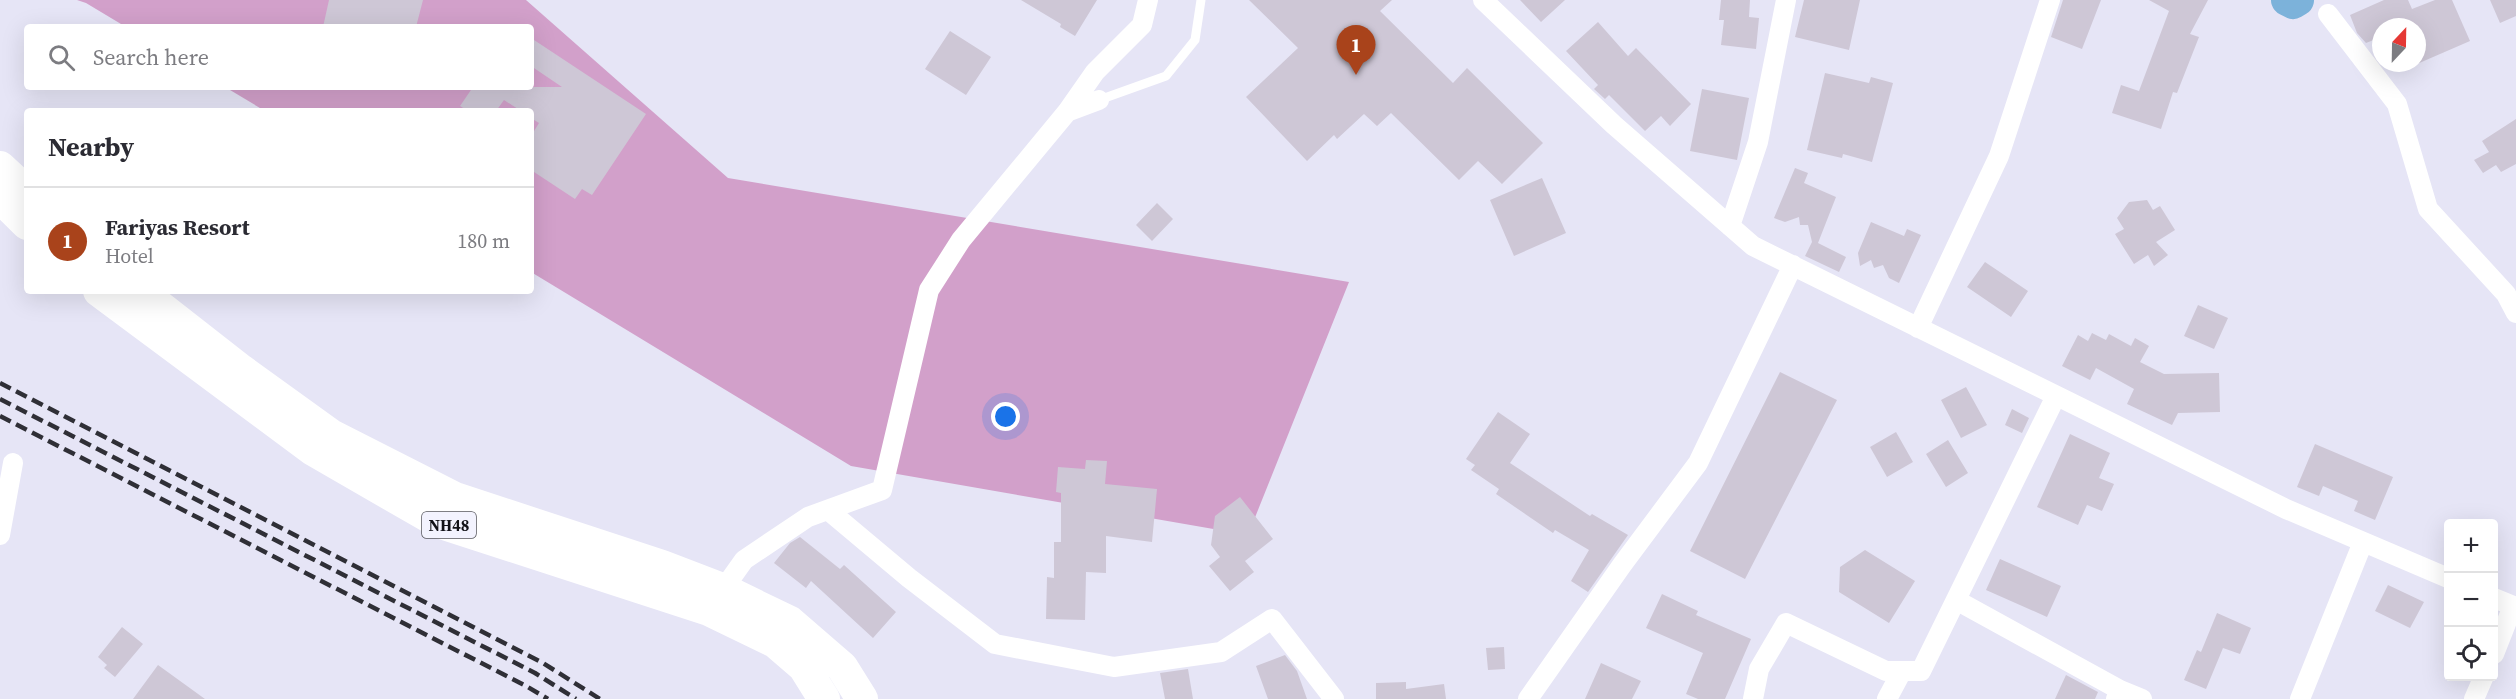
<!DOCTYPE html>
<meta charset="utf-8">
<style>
body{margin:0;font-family:"Source Serif 4",serif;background:#f7f7f7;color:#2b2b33}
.controls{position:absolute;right:18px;bottom:18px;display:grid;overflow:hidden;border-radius:6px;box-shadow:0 6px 24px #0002}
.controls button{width:54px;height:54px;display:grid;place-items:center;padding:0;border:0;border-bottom:2px solid #e1e1e2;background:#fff;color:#2b2b33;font:30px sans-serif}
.compass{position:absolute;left:2372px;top:18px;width:54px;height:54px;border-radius:50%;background:#fff;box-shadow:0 6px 24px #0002;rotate:22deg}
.you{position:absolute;left:1006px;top:417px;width:21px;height:21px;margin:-15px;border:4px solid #fff;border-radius:50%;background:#1a73e8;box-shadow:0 0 0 9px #1a73e833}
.badge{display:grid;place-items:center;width:39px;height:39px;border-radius:50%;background:#a9431b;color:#fff;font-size:20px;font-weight:700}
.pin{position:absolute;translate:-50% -50px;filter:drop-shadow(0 2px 3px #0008)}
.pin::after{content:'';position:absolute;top:32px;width:21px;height:18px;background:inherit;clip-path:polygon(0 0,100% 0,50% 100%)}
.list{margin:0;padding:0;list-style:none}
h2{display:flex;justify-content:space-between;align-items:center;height:78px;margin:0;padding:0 24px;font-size:26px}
h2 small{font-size:20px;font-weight:400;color:#7c7c81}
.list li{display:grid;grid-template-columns:39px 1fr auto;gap:18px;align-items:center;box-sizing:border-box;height:108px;padding:0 24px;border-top:2px solid #e1e1e2}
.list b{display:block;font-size:22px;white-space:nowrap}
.list p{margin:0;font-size:20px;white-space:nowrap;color:#7c7c81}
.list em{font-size:20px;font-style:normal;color:#7c7c81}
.icon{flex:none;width:33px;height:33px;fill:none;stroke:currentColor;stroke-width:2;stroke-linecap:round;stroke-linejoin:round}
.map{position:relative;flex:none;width:2516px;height:699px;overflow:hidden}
.search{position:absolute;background:#fff;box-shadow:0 6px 24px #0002;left:24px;top:24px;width:510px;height:66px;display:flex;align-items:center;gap:15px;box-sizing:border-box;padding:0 21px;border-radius:6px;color:#7c7c81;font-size:22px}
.panel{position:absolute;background:#fff;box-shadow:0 6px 24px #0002;left:24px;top:108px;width:510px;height:186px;border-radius:6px}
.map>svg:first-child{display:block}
</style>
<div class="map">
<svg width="2516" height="699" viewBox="0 0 2516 699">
<rect width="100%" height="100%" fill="#e6e5f6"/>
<!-- forest -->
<path fill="#d2a0ca" d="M77,0H526L728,178L1349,282L1248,535L851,466L531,272V111H265L225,87H531V27H126L86,3Z"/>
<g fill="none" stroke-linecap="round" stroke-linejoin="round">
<!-- river -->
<path stroke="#7cb2da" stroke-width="32" d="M2287,0L2293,3L2298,0"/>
</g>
<!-- building -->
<path fill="#cec7d6" d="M329,0H423L416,27H323Z
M1021,0H1097L1075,36L1060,27L1061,24Z
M1249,0H1392L1380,11L1453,83L1467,68L1543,143L1502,184L1478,161L1459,180L1391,113L1377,126L1364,114L1337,139L1334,135L1307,161L1246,97L1298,48Z
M1520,0H1565L1541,22Z
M1721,0H1750L1749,17L1759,18L1756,49L1721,45L1724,20H1719Z
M1804,0H1860L1849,50L1795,37Z
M2063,0H2101L2082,49L2051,37Z
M2149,0H2208L2190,34L2199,37L2177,93L2173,92L2161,129L2112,113L2121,85L2139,91L2169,11Z
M2384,0H2408L2412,9L2435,0H2452L2470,41L2417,64V27H2381V37L2366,43L2357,33L2350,15Z
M2490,0H2516V16L2500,23Z
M1598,22L1628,56L1636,48L1691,104L1670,126L1661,116L1645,131L1609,95L1605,99L1594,89L1598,85L1566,51Z
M950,31L991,57L966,95L925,69Z
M531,38L646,114L592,195L582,189L575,199L531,170V136L539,123L531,118V111H521L504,100L496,111H468L460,106L473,87H562L531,66Z
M1825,73L1869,83L1871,77L1893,83L1872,162L1843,154L1842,158L1807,150Z
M1702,89L1749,98L1737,160L1690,151Z
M2516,119V164L2501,172L2496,165L2483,173L2474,160L2489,152L2482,141Z
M1795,168L1808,173L1804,183L1836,197L1818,243L1846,257L1839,272L1805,256L1812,242L1808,225H1800L1799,217L1785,222L1774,218Z
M1542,178L1566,233L1514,256L1490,200Z
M2147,200L2153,210L2160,206L2175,230L2156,242L2168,255L2154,266L2148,255L2134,264L2115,234L2124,229L2117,218L2129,202Z
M1157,203L1173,219L1152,241L1136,225Z
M1871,222L1904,236L1907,229L1921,235L1899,283L1889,278L1883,265L1874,268L1871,260L1860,266L1858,253Z
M1985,262L2028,291L2011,317L1967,287Z
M2198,305L2228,318L2214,349L2184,336Z
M2092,333L2106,340L2109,334L2131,346L2135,338L2149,346L2140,362L2164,374L2219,373L2220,412L2178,413L2172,425L2127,404L2134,389L2096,368L2090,380L2062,366L2078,335L2088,341Z
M1780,372L1837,400L1745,579L1690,551Z
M1966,387L1987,425L1961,438L1941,400Z
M2012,409L2029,418L2022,433L2005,425Z
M1498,412L1530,434L1510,463L1590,516L1592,514L1628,535L1588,592L1571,581L1589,550L1555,530L1553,533L1496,494L1499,489L1471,470L1475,465L1466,459Z
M1896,432L1913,462L1887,477L1870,447Z
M2070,434L2110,453L2099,478L2114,484L2102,511L2087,505L2078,525L2037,507Z
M1948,440L1968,473L1946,487L1926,454Z
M2315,444L2393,477L2375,520L2354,511L2358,501L2323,486L2319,496L2297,487Z
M1086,460L1107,461L1105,484L1157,489L1152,542L1106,536V573L1086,572L1085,620L1046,619L1047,577L1054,578V542H1061V493L1056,492L1058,467L1085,469Z
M1240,497L1273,539L1245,561L1254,572L1230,591L1209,566L1220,557L1211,545L1215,516Z
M800,537L840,569L844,565L896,612L873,638L811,581L806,588L774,563L790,543Z
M1865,550L1915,581L1889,623L1839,592L1840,567Z
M2000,559L2061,586L2047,617L1986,590Z
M2388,585L2424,602L2410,628L2375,611Z
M1662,594L1698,611L1696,615L1751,639L1725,699H1698L1686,694L1703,653L1646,628Z
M2217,613L2251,628L2240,654L2223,648L2206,689L2184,680L2197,650L2201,652Z
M122,627L143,644L115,677L104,668L107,665L98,657Z
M1504,647L1505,669L1488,670L1486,648Z
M1285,655L1297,671L1307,699H1268L1256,666Z
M1601,663L1641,681L1632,699H1585Z
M158,665L205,699H133Z
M1188,669L1193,699H1165L1160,673Z
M2066,675L2098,692L2095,699H2055Z
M1406,682V689L1444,684L1446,699H1376V683Z"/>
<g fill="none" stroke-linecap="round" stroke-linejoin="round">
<!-- service -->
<path stroke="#fff" stroke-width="9" d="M1099,100L1166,76L1195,40L1201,0"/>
<!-- minor -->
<path stroke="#fff" stroke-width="20" d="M1483,0L1614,125L1753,246L2286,509L2448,578
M2328,14L2397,104L2428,209L2506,294L2516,313
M1067,112L1099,100
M1730,226L1758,142L1786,0
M1918,328L1999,156L2050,0
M828,510L909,578L995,644L1114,667L1221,652L1272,619L1334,699
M0,535L13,463
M717,598L744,560L808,517L882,490L929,290L961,240L1067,112L1095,72L1142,25L1148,0
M2494,598L2516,607
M1956,600L2120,690
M2494,654L2513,606
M1528,699L1622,565L1698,463L1793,265
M1753,699L1759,669L1786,623L1886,671H1921L2056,396
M1887,699L1902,671
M2116,699L2120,690L2142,699
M2300,699L2363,542
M2474,699L2484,676"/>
<!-- trunk -->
<path stroke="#fff" stroke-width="32" d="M0,167L27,192
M0,197L27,224
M99,291L313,450L438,522L709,610L775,642L804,667L824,699
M140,291L241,370L331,435L455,498L662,566L722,589L790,622L842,667L862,699"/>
<!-- rail -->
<path stroke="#2f2f36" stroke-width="4.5" stroke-dasharray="12 6" stroke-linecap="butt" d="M0,383L543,663L600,699
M0,399L535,673L576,699
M0,416L526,686L548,699"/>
</g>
<g text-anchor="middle" stroke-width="4.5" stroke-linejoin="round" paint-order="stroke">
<!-- shield labels -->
<rect fill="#f3f3fe" stroke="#55555c" stroke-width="1.5" x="422" y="512" width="54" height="26" rx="4.5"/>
<g font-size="16" font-weight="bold" fill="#111117">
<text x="449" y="531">NH48</text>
</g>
</g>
</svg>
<div class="controls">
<button>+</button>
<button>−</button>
<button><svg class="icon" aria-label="locate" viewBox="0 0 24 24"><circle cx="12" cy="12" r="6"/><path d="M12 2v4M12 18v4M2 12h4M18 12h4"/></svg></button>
</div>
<svg class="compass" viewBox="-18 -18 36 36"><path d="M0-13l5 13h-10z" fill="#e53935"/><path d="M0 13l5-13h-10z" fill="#7c7c81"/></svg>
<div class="you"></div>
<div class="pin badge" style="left:1356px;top:75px">1</div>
<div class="search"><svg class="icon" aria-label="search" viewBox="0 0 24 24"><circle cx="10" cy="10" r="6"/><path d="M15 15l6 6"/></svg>Search here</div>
<section class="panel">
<h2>Nearby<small></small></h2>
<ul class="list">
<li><span class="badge">1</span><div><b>Fariyas Resort</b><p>Hotel</p></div><em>180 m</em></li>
</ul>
</section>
</div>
